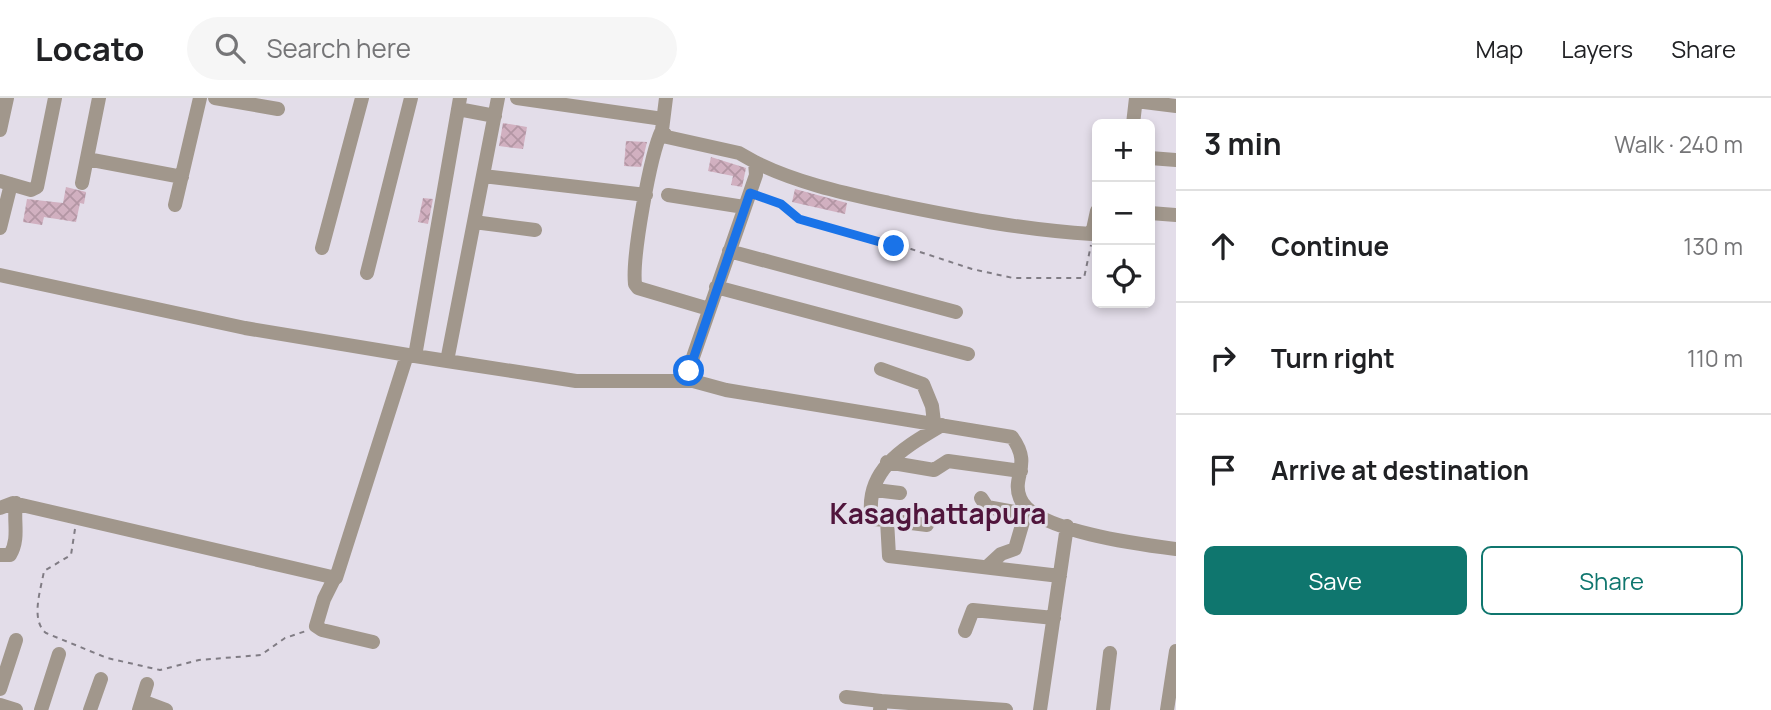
<!DOCTYPE html>
<meta charset="utf-8">
<style>
body{margin:0;font-family:Manrope,sans-serif;background:#f6f6f6;color:#202124}
.controls{position:absolute;right:21px;top:21px;display:grid;overflow:hidden;border-radius:10px;box-shadow:0 4px 10px #0003}
.controls button{width:63px;height:63px;display:grid;place-items:center;padding:0;border:0;border-bottom:2px solid #e0e0e0;background:#fff;color:#202124;font:35px sans-serif}
.stop{position:absolute;width:21px;height:21px;margin:-16px;border:5px solid #1a73e8;border-radius:50%;background:#fff}
.stop.end{background:#1a73e8;border-color:#fff;box-shadow:0 2px 7px #0008}
.list{margin:0;padding:0;list-style:none}
h2{display:flex;justify-content:space-between;align-items:center;height:91px;margin:0;padding:0 28px;font-size:30px}
h2 small{font-size:23px;font-weight:400;color:#757577}
.list li{display:grid;grid-template-columns:46px 1fr auto;gap:21px;align-items:center;box-sizing:border-box;height:112px;padding:0 28px;border-top:2px solid #e0e0e0}
.list b{display:block;font-size:26px;white-space:nowrap}
.list em{font-size:23px;font-style:normal;color:#757577}
.actions{display:flex;gap:14px;padding:21px 28px}
.actions a{flex:1;padding:16px 0;border:2px solid #0f766e;border-radius:10px;text-align:center;font-size:24px;color:#0f766e}
.actions .main{background:#0f766e;color:#fff}
.icon{flex:none;width:38px;height:38px;fill:none;stroke:currentColor;stroke-width:2;stroke-linecap:round;stroke-linejoin:round}
.map{position:relative;flex:none;width:1176px;height:612px;overflow:hidden}
header{display:flex;align-items:center;gap:42px;box-sizing:border-box;height:98px;padding:0 35px;background:#fff;border-bottom:2px solid #e0e0e0}
header strong{font-size:33px}
nav{display:flex;gap:38px;margin-inline-start:auto;font-size:24px}
.search{width:490px;height:63px;background:#f6f6f6;display:flex;align-items:center;gap:18px;box-sizing:border-box;padding:0 24px;border-radius:38px;color:#757577;font-size:26px}
main{display:flex}
aside{flex:1;background:#fff}
.map>svg:first-child{display:block}
</style>
<header>
<strong>Locato</strong>
<div class="search"><svg class="icon" aria-label="search" viewBox="0 0 24 24"><circle cx="10" cy="10" r="6"/><path d="M15 15l6 6"/></svg>Search here</div>
<nav><a>Map</a><a>Layers</a><a>Share</a></nav>
</header>
<main>
<div class="map">
<svg width="1176" height="612" viewBox="0 0 1176 612">
<defs>
<pattern id="building-cross-hatch" width="8" height="8" patternUnits="userSpaceOnUse" patternTransform="scale(1.75)"><rect width="8" height="8" fill="#d1b0c0"/><path d="M0 0l8 8M0 8l8-8" fill="none" stroke="#b396a4"/></pattern>
</defs>
<rect width="100%" height="100%" fill="#e3dde9"/>
<!-- building -->
<path fill="url(#building-cross-hatch)" d="M503,25L527,29L523,51L499,48Z
M626,43L647,44L641,69L624,68Z
M711,59L746,70L742,89L731,87L733,78L708,73Z
M66,89L86,94L84,106L80,105L76,124L44,119L42,127L23,124L27,101L63,105Z
M795,91L847,105L845,116L792,104Z
M423,100L433,101L428,126L418,124Z"/>
<g fill="none" stroke-linecap="round" stroke-linejoin="round">
<!-- path -->
<path stroke="#807c84" stroke-width="2" stroke-dasharray="5 5" stroke-linecap="butt" d="M760,99C780,106 794,119 812,125L911,151L972,171L1013,180H1084L1091,147
M75,431L71,457L44,473C41,491 30,522 46,535L107,560L160,572L199,562L261,557L285,540L306,533"/>
<!-- minor -->
<path stroke="#a1978c" stroke-width="14" d="M215,0L278,11
M498,0L447,263L576,283H693
M517,0L663,21
M666,0L662,32L667,39L739,55L755,64L756,77L691,265L689,273L693,283L726,292L1012,339C1033,368 1011,378 1020,400C1032,433 1144,447 1176,451
M1136,3L1176,8
M458,11L495,18
M1133,26L1136,0
M0,32L7,0
M662,32C650,57 632,159 635,186L638,190L709,211
M1150,60L1176,62
M87,61L182,79
M755,64C797,85 844,95 889,105C956,119 1024,132 1092,136L1097,113
M483,78L646,97
M0,83L31,92L37,89L55,0
M82,85L99,0
M668,97L744,109
M175,107L200,0
M1150,115L1176,117
M474,124L535,132
M0,130L11,86
M322,150L362,0
M729,153L956,214
M367,175L411,0
M0,177L245,230L414,258
M716,189L968,256
M447,263L415,258L460,0
M881,271L923,286L932,308L934,324
M942,327C907,348 863,371 872,421L887,422L889,458L1060,478
M887,364L934,372L948,363L1021,373
M875,392L900,395
M981,400L987,409L1026,416
M0,410L13,405L336,480L407,257
M887,422L927,427
M0,457H10C20,440 13,423 16,405
M988,468L1001,456L1015,451L1027,410
M334,481L324,501L316,528L322,532L373,544
M965,533L973,512L1054,520
M0,591L16,542
M846,599L881,603
M142,603L166,612
M0,607L16,612
M41,612L59,556
M90,612L101,581
M139,612L147,586
M880,612L881,603L1006,612
M1040,612L1067,428
M1103,612L1110,555
M1167,612L1176,553"/>
</g>
<g fill="none" stroke-linecap="round" stroke-linejoin="round">
<!-- route -->
<path stroke="#1a73e8" stroke-width="9" d="M689,273L750,95L781,106L799,121L894,148"/>
</g>
<g text-anchor="middle" stroke-width="6" stroke-linejoin="round" paint-order="stroke">
<!-- quarter labels -->
<g font-size="28" font-weight="bold" fill="#50153c" stroke="#e3dde9">
<text x="938" y="426">Kasaghattapura</text>
</g>
</g>
</svg>
<div class="controls">
<button>+</button>
<button>−</button>
<button><svg class="icon" aria-label="locate" viewBox="0 0 24 24"><circle cx="12" cy="12" r="6"/><path d="M12 2v4M12 18v4M2 12h4M18 12h4"/></svg></button>
</div>
<div class="stop" style="left:689px;top:273px"></div>
<div class="stop end" style="left:894px;top:148px"></div>
</div>
<aside>
<h2>3 min<small>Walk · 240 m</small></h2>
<ul class="list">
<li><svg class="icon" aria-label="ahead" viewBox="0 0 24 24"><path d="M12 20V5M6 11l6-6 6 6"/></svg><div><b>Continue</b></div><em>130 m</em></li>
<li><svg class="icon" aria-label="right" viewBox="0 0 24 24"><path d="M7 20v-9h11M14 6l5 5-5 5"/></svg><div><b>Turn right</b></div><em>110 m</em></li>
<li><svg class="icon" aria-label="arrive" viewBox="0 0 24 24"><path d="M6 21V4h12l-3 4 3 4H6"/></svg><div><b>Arrive at destination</b></div></li>
</ul>
<div class="actions"><a class="main">Save</a><a>Share</a></div>
</aside>
</main>
